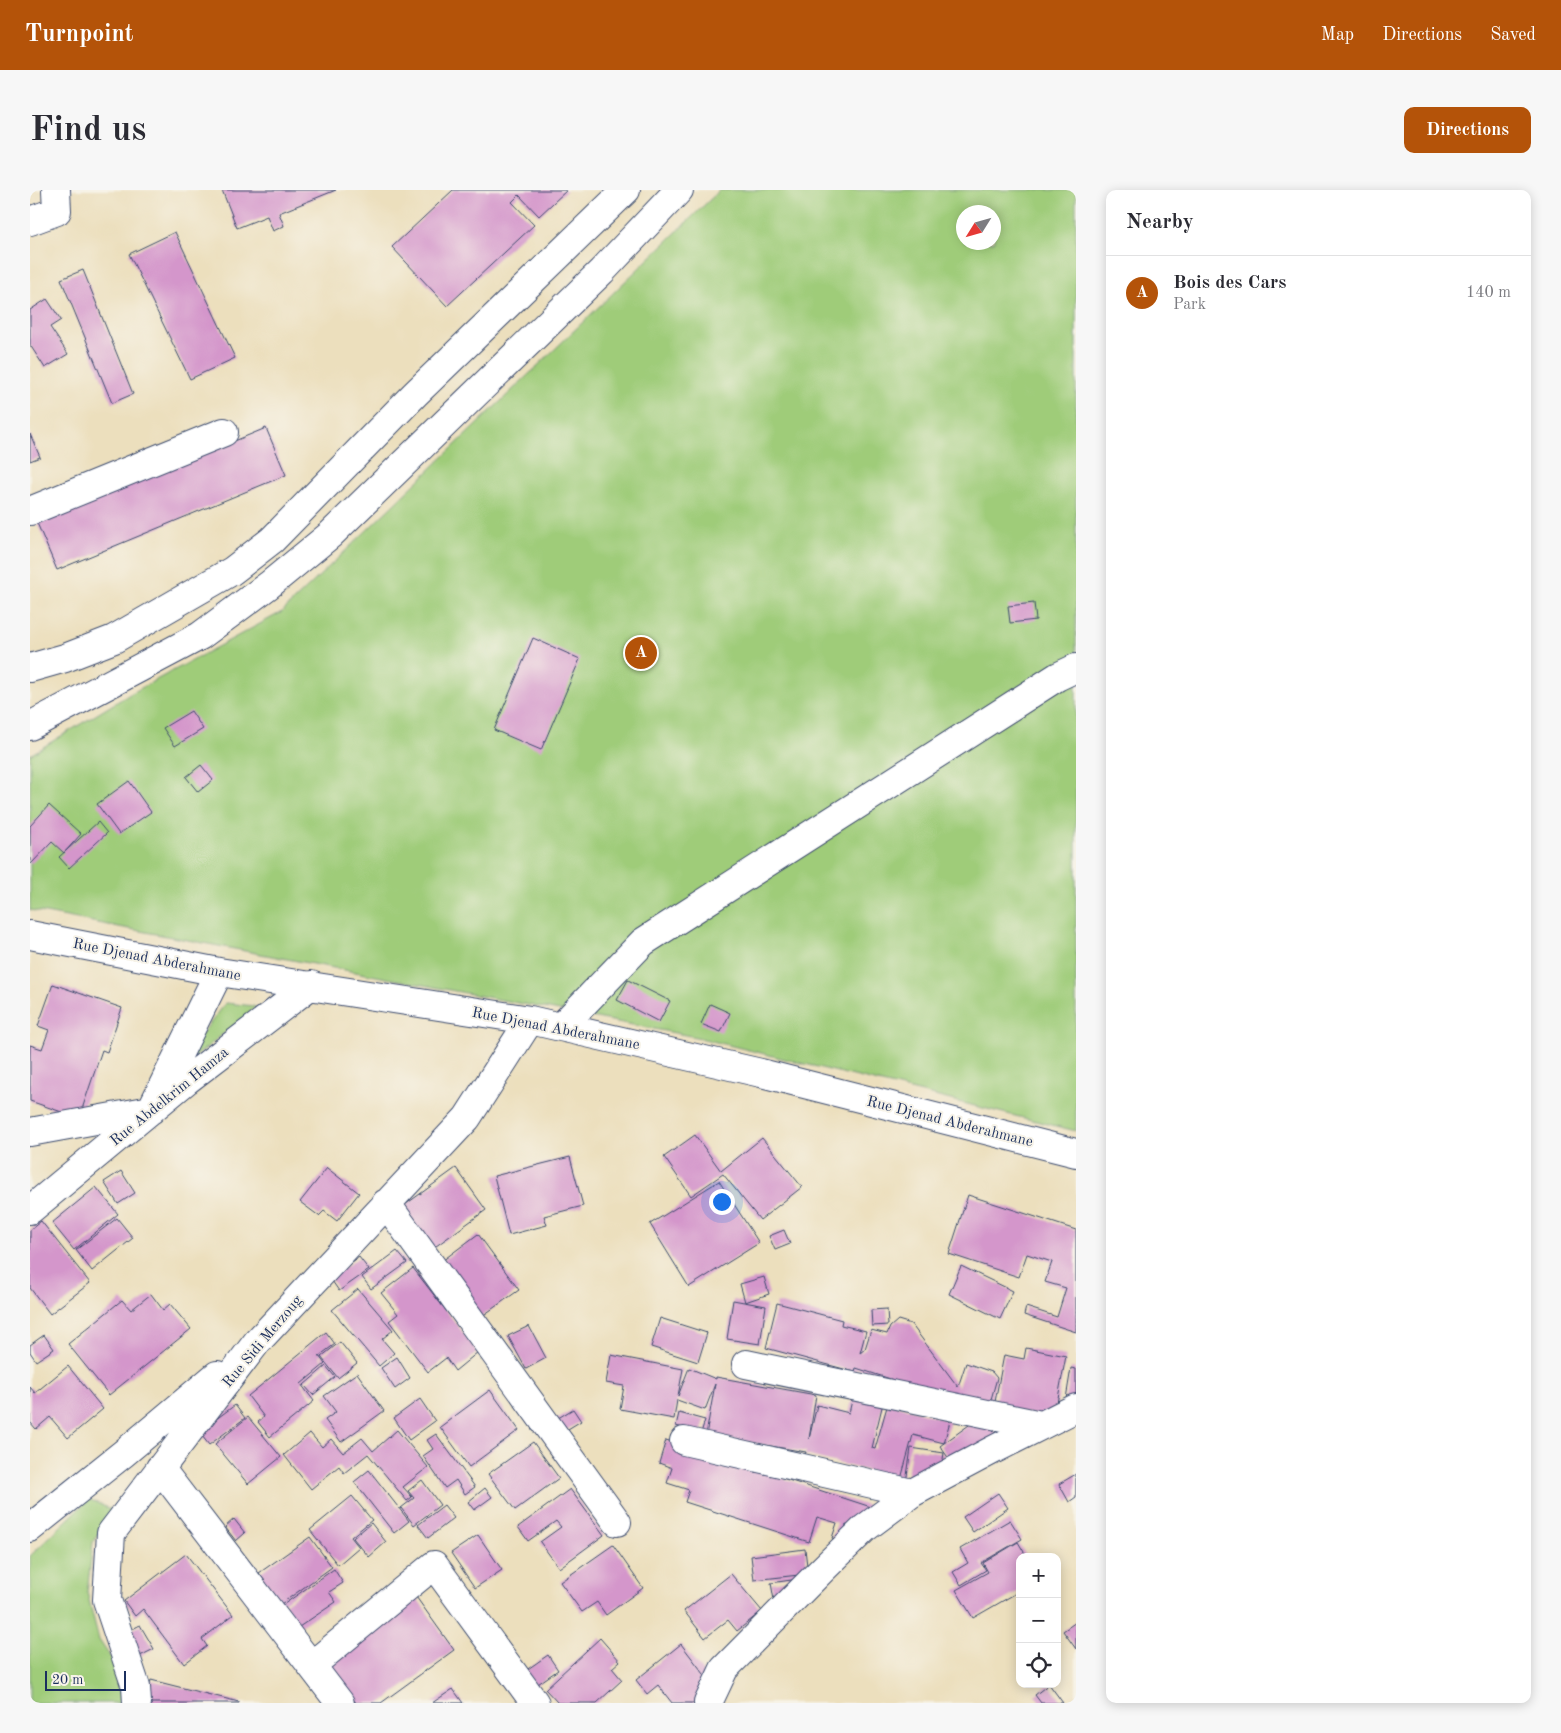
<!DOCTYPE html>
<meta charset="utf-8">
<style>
body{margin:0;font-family:"Old Standard TT",serif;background:#f7f7f7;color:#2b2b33}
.controls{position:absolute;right:15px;bottom:15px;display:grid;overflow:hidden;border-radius:10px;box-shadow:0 2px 12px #0003}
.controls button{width:45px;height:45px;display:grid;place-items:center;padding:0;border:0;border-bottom:1px solid #e1e1e2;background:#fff;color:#2b2b33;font:25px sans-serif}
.compass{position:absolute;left:926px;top:15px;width:45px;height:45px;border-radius:50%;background:#fff;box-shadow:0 2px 12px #0003;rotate:233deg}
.scale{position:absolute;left:15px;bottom:12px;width:81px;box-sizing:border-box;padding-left:5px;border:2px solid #1b2f5e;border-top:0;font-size:14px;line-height:18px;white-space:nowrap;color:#1b2f5e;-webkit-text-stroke:4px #f7f3e8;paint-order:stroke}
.you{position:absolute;left:691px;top:1011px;width:18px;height:18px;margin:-12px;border:4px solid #fff;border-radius:50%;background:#1a73e8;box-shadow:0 0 0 8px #1a73e833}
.badge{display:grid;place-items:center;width:32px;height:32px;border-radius:50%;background:#b45309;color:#fff;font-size:16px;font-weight:700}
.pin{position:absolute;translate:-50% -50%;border:2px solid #fff;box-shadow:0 1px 5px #0006}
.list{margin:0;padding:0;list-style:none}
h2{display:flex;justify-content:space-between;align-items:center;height:65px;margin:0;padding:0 20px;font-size:21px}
h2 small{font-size:16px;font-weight:400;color:#7c7c81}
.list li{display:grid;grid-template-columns:32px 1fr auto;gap:15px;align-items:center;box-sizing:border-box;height:75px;padding:0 20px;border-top:1px solid #e1e1e2}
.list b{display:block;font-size:19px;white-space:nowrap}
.list p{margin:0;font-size:16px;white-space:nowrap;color:#7c7c81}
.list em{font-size:16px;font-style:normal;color:#7c7c81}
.icon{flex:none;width:28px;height:28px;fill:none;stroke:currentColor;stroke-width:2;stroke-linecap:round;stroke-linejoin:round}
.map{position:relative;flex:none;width:1046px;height:1513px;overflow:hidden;border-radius:10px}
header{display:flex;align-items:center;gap:30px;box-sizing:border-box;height:70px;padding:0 25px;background:#b45309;color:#fff}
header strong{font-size:24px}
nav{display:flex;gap:28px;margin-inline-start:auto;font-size:18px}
.intro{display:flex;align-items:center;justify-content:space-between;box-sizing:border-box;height:120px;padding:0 30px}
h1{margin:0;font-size:35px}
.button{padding:12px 22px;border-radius:10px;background:#b45309;color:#fff;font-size:18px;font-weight:700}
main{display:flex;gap:30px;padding:0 30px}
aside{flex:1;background:#fff;border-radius:10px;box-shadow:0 2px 12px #0003}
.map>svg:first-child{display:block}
</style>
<header>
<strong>Turnpoint</strong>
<nav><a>Map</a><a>Directions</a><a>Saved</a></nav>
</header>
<div class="intro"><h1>Find us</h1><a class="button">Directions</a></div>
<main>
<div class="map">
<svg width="1046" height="1513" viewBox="0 0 1046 1513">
<rect width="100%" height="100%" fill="#f7f3e8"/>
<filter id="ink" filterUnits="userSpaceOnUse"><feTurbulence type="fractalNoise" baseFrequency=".02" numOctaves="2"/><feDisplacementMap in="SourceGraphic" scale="10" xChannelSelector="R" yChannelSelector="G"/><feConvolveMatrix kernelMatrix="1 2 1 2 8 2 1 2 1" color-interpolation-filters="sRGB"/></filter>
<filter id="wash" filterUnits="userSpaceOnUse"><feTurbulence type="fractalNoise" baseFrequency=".0096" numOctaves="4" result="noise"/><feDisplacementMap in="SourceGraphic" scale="20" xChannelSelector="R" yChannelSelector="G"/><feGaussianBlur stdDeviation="1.12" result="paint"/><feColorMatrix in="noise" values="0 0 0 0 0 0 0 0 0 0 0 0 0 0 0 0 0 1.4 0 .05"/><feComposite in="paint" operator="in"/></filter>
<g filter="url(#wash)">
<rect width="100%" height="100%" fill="#ecdfbd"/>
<!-- green -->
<path fill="#9fcc79" stroke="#5d7e6c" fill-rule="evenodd" d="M690,0H1046V941L666,847L0,720V565L100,504L252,422ZM934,22H964V52H934Z
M196,813L224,816L225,818L148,881L144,879Z
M59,1309L82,1320L63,1352L57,1402L69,1450L90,1481L93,1513H0V1366Z"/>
<g id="blocks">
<!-- building -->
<path fill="#d496cb" d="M192,0H306L249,23L254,36L243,41L237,26L207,38Z
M423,0H537L509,26L489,5L482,12L504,35L417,116L362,57Z
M145,42L205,168L160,189L99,64Z
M53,80L103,204L82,213L31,89Z
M17,109L31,130L20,137L38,164L15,178L0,155V120Z
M236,238L256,285L27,380L7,333Z
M0,244L10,267L0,271Z
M1004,413L1006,430L980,433L978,416Z
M503,448L550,469L511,560L464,540Z
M161,521L173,539L145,556L133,538Z
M171,575L183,590L168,602L156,587Z
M99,591L121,622L89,644L67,614Z
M19,615L51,644L34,663L22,652L1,674L0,673V636Z
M68,632L77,643L39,678L29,667Z
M598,790L640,811L629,832L587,810Z
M23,794L92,818L77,862L72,860L49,928L0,911V855L12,859L19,840L8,836Z
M680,814L700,823L691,842L671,834Z
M665,945L691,981L732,948L772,997L730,1030L693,984L661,1006L634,967Z
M540,967L553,1016L514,1026L517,1035L479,1045L464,986Z
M297,978L329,1003L307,1031L294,1021L289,1026L270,1012Z
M426,978L456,1020L402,1059L372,1017Z
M91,981L105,1003L88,1014L74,992Z
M689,991L729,1053L659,1097L620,1034Z
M66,997L88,1024L44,1060L22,1033Z
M938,1005L1046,1040V1142L994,1125L996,1117L1027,1127L1036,1098L1015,1092L1022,1072L997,1064L989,1087L919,1064Z
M87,1028L103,1048L62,1081L46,1060Z
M11,1031L60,1093L20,1124L0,1098V1040Z
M754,1040L760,1054L745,1060L739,1046Z
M448,1044L489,1100L448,1129L408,1074Z
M367,1061L377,1073L341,1099L332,1087Z
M329,1067L339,1080L309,1101L300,1088Z
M931,1076L983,1101L970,1129L919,1104Z
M383,1078L448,1162L425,1181L416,1168L398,1182L359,1131L368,1124L351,1103Z
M734,1087L739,1104L715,1112L710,1094Z
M328,1099L363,1140L352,1149L364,1163L349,1176L302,1120Z
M121,1104L133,1120L140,1114L161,1139L79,1205L38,1154L92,1110L101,1120Z
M703,1110L736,1116L730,1154L697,1149Z
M747,1113L812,1130L811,1135L836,1141L830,1163L835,1159L841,1140L857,1144L860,1137L868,1130L881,1134L928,1197L936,1173L962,1182L967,1188L958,1220L826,1178L825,1182L736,1158Z
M857,1119L858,1135L842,1136L841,1120Z
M630,1128L677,1143L668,1172L621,1157Z
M499,1136L516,1168L496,1179L478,1146Z
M296,1142L305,1154L289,1166L295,1174L271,1194L284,1211L240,1247L228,1232L234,1227L218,1206Z
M14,1145L24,1159L6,1171L0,1162V1155Z
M310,1152L327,1173L308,1188L291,1167Z
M996,1158L1036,1166L1024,1229L964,1217L974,1165L994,1169Z
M581,1165L653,1179L648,1206L659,1178L686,1189V1187L786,1205L779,1249L787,1215L819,1223L824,1202L854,1209L842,1258L845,1259L858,1213L920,1231L914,1253L953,1225L974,1256L931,1286L910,1256L914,1253L883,1245L871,1289L775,1265L776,1262L676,1245L685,1194L675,1220L647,1210L644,1229L590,1219L594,1196L576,1193Z
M367,1167L380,1188L365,1199L351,1178Z
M38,1176L73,1219L38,1248L20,1227L6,1239L0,1232V1197L5,1203Z
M296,1176L305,1187L283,1205L274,1195Z
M1041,1178L1046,1179V1223L1034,1221Z
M327,1183L354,1221L311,1252L295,1230L306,1222L294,1206Z
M460,1200L489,1240L439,1277L410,1237Z
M390,1209L405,1231L379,1250L364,1228Z
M205,1215L215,1228L179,1255L169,1242Z
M543,1219L551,1231L533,1242L525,1230Z
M649,1223L675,1230L671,1243L646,1236Z
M218,1227L251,1267L218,1294L185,1254Z
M367,1240L398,1277L373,1297L382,1307L377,1311L338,1264L314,1283L309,1276L281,1299L254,1265L280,1243L292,1257L301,1249L313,1263L332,1248L343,1261Z
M406,1244L445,1297L435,1304L426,1290L415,1298L393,1266L403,1259L397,1250Z
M636,1250L844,1318L836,1342L816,1335L811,1351L802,1348L807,1333L787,1327L779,1352L655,1312L659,1300L637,1293L642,1278L629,1273Z
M503,1252L529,1288L485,1320L458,1284Z
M881,1258L914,1263L908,1298L876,1293Z
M339,1280L379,1331L364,1343L324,1292Z
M1046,1284V1307L1039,1312L1029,1294Z
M392,1290L410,1315L384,1335L371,1318L384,1308L378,1301Z
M455,1298L462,1307L444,1320L438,1312Z
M540,1299L574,1345L529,1378L510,1352L531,1337L526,1331L498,1351L488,1337Z
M968,1303L978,1318L943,1342L933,1327Z
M322,1306L342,1330L321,1347L329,1357L308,1375L280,1340Z
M414,1315L424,1328L398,1348L388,1335Z
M204,1329L215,1343L206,1351L195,1337Z
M980,1330L992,1349L951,1373L956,1380L931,1395L923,1382L938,1373L930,1359Z
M341,1333L356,1352L339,1367L323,1348Z
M448,1345L472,1380L445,1398L421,1363Z
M280,1347L302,1377L251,1414L229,1383Z
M988,1352L997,1367H990V1401L943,1428L926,1400L958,1382L953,1373Z
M583,1355L613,1398L576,1425L567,1412L552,1422L530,1392Z
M775,1359L778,1384L724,1390L721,1366Z
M156,1364L203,1425L172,1449L177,1456L154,1474L113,1419L105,1426L94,1411Z
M304,1379L313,1393L299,1402L306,1412L266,1439L250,1417Z
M701,1384L732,1421L707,1441L698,1430L675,1448L654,1421Z
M768,1389L744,1410L741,1393Z
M384,1404L424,1460L351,1513H326L294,1469Z
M1046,1432V1459L1033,1441Z
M110,1435L124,1459L110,1466L97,1442Z
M570,1448L590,1471L582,1478L592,1490L567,1513H528L515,1499Z
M651,1454L684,1497L664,1513H642L628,1495L617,1504L606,1490Z
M518,1465L528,1480L505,1496L495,1481Z
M121,1490L209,1512V1513H115Z
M1019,1494L1033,1513H1011L1005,1505Z
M423,1499L433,1513H402Z"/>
</g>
</g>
<g filter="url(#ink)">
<use href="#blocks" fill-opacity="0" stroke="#3a496c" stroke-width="1"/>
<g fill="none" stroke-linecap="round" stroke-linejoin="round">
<defs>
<path id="minor" d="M0,31L27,21L26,0
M0,321L194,242
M0,745L189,782L500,830L731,883L1046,963
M531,837L613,752L1027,487L1046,478
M0,942L121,920L189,782
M356,1013L587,1332
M0,1020L157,890L281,795
M716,1174L1011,1235
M654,1251L882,1303
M130,1278L310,1513
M0,1338L94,1263L187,1185
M282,1475L404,1375L505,1513
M107,1513L106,1497L77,1410L81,1343L227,1152L437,928L500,830
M678,1513L694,1479L792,1380L835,1338L882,1303L961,1261L1046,1218"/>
<path id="major" d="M0,478L35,468L84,449L202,381L242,350L385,204L596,0
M0,536L170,446L239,395L300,345L572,81L649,0"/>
</defs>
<!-- minor casing -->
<use href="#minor" stroke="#3a496c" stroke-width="30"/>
<!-- major casing -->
<use href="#major" stroke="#3a496c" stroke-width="30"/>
<!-- minor -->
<use href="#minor" stroke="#fff" stroke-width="28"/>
<!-- major -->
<use href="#major" stroke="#fff" stroke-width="28"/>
</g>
</g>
<g text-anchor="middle" stroke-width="4" stroke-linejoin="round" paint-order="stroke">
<!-- street labels -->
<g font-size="15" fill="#1b2f5e" stroke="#f7f3e8">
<text transform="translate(127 769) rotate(11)" y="5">Rue Djenad Abderahmane</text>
<text transform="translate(526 838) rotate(11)" y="5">Rue Djenad Abderahmane</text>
<text transform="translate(139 906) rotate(-39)" y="5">Rue Abdelkrim Hamza</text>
<text transform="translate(920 931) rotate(14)" y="5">Rue Djenad Abderahmane</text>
<text transform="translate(232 1151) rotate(-50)" y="5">Rue Sidi Merzoug</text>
</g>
</g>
</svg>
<div class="controls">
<button>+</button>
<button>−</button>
<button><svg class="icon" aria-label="locate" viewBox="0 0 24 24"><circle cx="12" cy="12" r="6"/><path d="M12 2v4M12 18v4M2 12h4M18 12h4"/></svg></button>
</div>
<svg class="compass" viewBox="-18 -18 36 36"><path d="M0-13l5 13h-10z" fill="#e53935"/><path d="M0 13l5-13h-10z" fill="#7c7c81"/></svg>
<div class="scale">20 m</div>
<div class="you"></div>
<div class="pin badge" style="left:611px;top:463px">A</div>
</div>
<aside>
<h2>Nearby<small></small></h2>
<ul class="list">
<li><span class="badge">A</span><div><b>Bois des Cars</b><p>Park</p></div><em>140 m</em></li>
</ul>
</aside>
</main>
